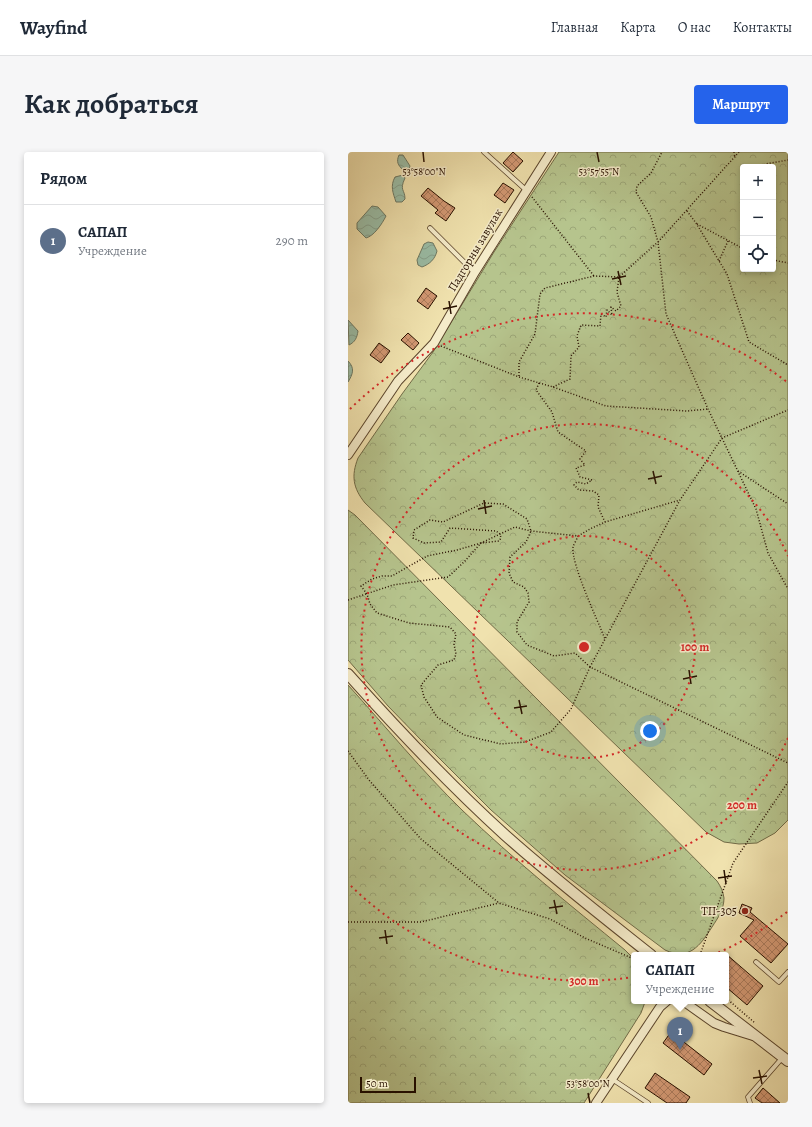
<!DOCTYPE html>
<html lang="ru">
<meta charset="utf-8">
<style>
body{margin:0;font-family:Alegreya,serif;background:#f6f6f7;color:#1f2937}
.controls{position:absolute;right:12px;top:12px;display:grid;overflow:hidden;border-radius:4px;box-shadow:0 2px 6px #0003}
.controls button{width:36px;height:36px;display:grid;place-items:center;padding:0;border:0;border-bottom:1px solid #e0e1e3;background:#fff;color:#1f2937;font:20px sans-serif}
.scale{position:absolute;left:12px;bottom:10px;width:56px;box-sizing:border-box;padding-left:4px;border:2px solid #291100;border-top:0;font-size:11px;line-height:14px;white-space:nowrap;color:#291100;-webkit-text-stroke:3px #f5ecca;paint-order:stroke}
.you{position:absolute;left:302px;top:579px;width:14px;height:14px;margin:-10px;border:3px solid #fff;border-radius:50%;background:#1a73e8;box-shadow:0 0 0 6px #1a73e833}
.badge{display:grid;place-items:center;width:26px;height:26px;border-radius:50%;background:#2563eb;color:#fff;font-size:13px;font-weight:700}
.pin{position:absolute;translate:-50% -33px;filter:drop-shadow(0 1px 2px #0008)}
.pin::after{content:'';position:absolute;top:21px;width:14px;height:12px;background:inherit;clip-path:polygon(0 0,100% 0,50% 100%)}
.popup{position:absolute;left:283px;top:800px;width:98px;height:52px;box-sizing:border-box;display:grid;place-content:center;border-radius:4px;background:#fff;filter:drop-shadow(0 1px 3px #0005);font-size:13px;white-space:nowrap;color:#747a83}
.popup b{font-size:15px;color:#1f2937}
.popup::after{content:'';position:absolute;left:50%;top:100%;margin-left:-8px;border:8px solid transparent;border-top-color:#fff}
.list{margin:0;padding:0;list-style:none}
h2{display:flex;justify-content:space-between;align-items:center;height:52px;margin:0;padding:0 16px;font-size:17px}
h2 small{font-size:13px;font-weight:400;color:#747a83}
.list li{display:grid;grid-template-columns:26px 1fr auto;gap:12px;align-items:center;box-sizing:border-box;height:72px;padding:0 16px;border-top:1px solid #e0e1e3}
.list b{display:block;font-size:15px;white-space:nowrap}
.list p{margin:0;font-size:13px;white-space:nowrap;color:#747a83}
.list em{font-size:13px;font-style:normal;color:#747a83}
.icon{flex:none;width:22px;height:22px;fill:none;stroke:currentColor;stroke-width:2;stroke-linecap:round;stroke-linejoin:round}
.map{position:relative;flex:none;width:440px;height:951px;overflow:hidden;border-radius:4px}
header{display:flex;align-items:center;gap:24px;box-sizing:border-box;height:56px;padding:0 20px;background:#fff;border-bottom:1px solid #e0e1e3}
header strong{font-size:19px}
nav{display:flex;gap:22px;margin-inline-start:auto;font-size:14px}
.intro{display:flex;align-items:center;justify-content:space-between;box-sizing:border-box;height:96px;padding:0 24px}
h1{margin:0;font-size:28px}
.button{padding:10px 18px;border-radius:4px;background:#2563eb;color:#fff;font-size:14px;font-weight:700}
main{display:flex;gap:24px;padding:0 24px}
aside{flex:1;background:#fff;border-radius:4px;box-shadow:0 2px 6px #0003}
.map>svg:first-child{display:block}
</style>
<header>
<strong>Wayfind</strong>
<nav><a>Главная</a><a>Карта</a><a>О нас</a><a>Контакты</a></nav>
</header>
<div class="intro"><h1>Как добраться</h1><a class="button">Маршрут</a></div>
<main>
<aside>
<h2>Рядом<small></small></h2>
<ul class="list">
<li><span class="badge" style="background:#5c6f8a">1</span><div><b>САПАП</b><p>Учреждение</p></div><em>290 m</em></li>
</ul>
</aside>
<div class="map">
<svg width="440" height="951" viewBox="0 0 440 951">
<defs>
<pattern id="forest-crowns" width="20" height="18" patternUnits="userSpaceOnUse"><rect width="20" height="18" fill="#b6c48d"/><path d="M2 6a3 3 0 1 1 6 0M12 15a3 3 0 1 1 6 0" fill="none" stroke="#9ca778"/></pattern>
<pattern id="water-waves" width="16" height="10" patternUnits="userSpaceOnUse"><rect width="16" height="10" fill="#9bbea7"/><path d="M0 5q4-4 8 0t8 0" fill="none" stroke="#86a28e"/></pattern>
<pattern id="building-cross-hatch" width="8" height="8" patternUnits="userSpaceOnUse"><rect width="8" height="8" fill="#d19772"/><path d="M0 0l8 8M0 8l8-8" fill="none" stroke="#aa7a5b"/></pattern>
</defs>
<rect width="100%" height="100%" fill="#f0e2ae"/>
<filter id="stains"><feTurbulence type="fractalNoise" baseFrequency=".005" numOctaves="4"/><feColorMatrix values="0 0 0 0 .2 0 0 0 0 .09 0 0 0 0 .02 0 0 0 .5 -.17"/></filter>
<radialGradient id="worn" r=".72"><stop offset=".6" stop-color="#630" stop-opacity="0"/><stop offset="1" stop-color="#630" stop-opacity=".3"/></radialGradient>
<!-- forest -->
<path fill="url(#forest-crowns)" stroke="#706a46" fill-rule="evenodd" d="M211,0H440V668L427,681L409,691L391,692L376,690L358,680L17,351C5,336 3,324 10,306L54,242L85,200L146,100ZM395,15H425V117H395Z
M0,358L7,363L369,729C373,735 375,739 376,746C376,757 370,766 364,775C352,794 341,809 317,798L217,723L143,658L73,588L40,554L0,508Z
M0,533C38,575 74,619 114,658C166,708 222,753 277,798L286,807V849L297,850L293,861L236,951H0Z"/>
<!-- water -->
<path fill="url(#water-waves)" stroke="#6d7964" d="M51,3H55L62,14L61,17L55,18C50,13 48,10 51,3Z
M55,23L57,26C51,39 57,37 57,47L54,50H48C45,41 42,34 47,25Z
M24,54L30,55L38,64C34,72 26,84 18,86L9,77V71Z
M80,90L85,91L89,99C87,107 82,112 74,115L70,113L69,108L76,92Z
M0,168L10,179C9,186 7,190 1,193Z
M0,209C7,216 5,222 0,230Z"/>
<!-- building -->
<path fill="url(#building-cross-hatch)" stroke="#291100" d="M165,0L175,9L165,20L155,11Z
M155,31L166,38L157,51L146,43Z
M80,36L96,49L107,56L98,69L87,61L90,58L73,44Z
M78,136L89,144L80,157L69,149Z
M60,181L71,191L65,198L53,188Z
M31,191L42,199L33,211L22,203Z
M394,752L404,756L402,760L440,792L423,811L392,784L406,768L391,761Z
M378,802L415,834L399,853L378,835Z
M323,880L364,912L356,923L315,891Z
M307,921L342,945L338,951H319L297,936Z
M415,936L432,951H414L407,946Z"/>
<g fill="none" stroke-linecap="round" stroke-linejoin="round">
<defs>
<path id="service" d="M136,0L178,38
M82,76L126,120
M408,810L431,830L440,820
M264,927L300,951
M402,951L400,945L435,905"/>
<path id="minor" d="M0,303L50,229L86,191L127,120L203,0
M335,849L366,871L376,875L405,884
M248,951L312,855L319,849"/>
<path id="tertiary" d="M0,522C50,578 102,633 157,683C204,725 254,764 303,803
M362,849L440,909"/>
</defs>
<!-- service casing -->
<use href="#service" stroke="#5b452c" stroke-width="5.5"/>
<!-- minor casing -->
<use href="#minor" stroke="#5b452c" stroke-width="10"/>
<!-- tertiary casing -->
<use href="#tertiary" stroke="#5b452c" stroke-width="12"/>
<!-- path -->
<path stroke="#291100" stroke-width="1.5" stroke-dasharray="1 2" stroke-linecap="butt" d="M386,0L387,6
M391,0L310,90L318,162L360,257L408,357L420,401L440,437
M414,15L417,12L440,8
M184,45L246,124
M395,56V60
M339,59L348,71L379,122L401,190L440,213
M349,72L394,96L395,95
M425,108L440,111
M371,109L380,89
M93,194L171,225L205,235L258,254L339,259L360,257
M171,224V210L187,182L192,142L197,136L246,124L271,125
M191,231L188,238L204,260L210,280L238,299L232,307L237,313L228,316L232,325L244,328L238,332L229,330L226,333L231,338L245,339L251,343L250,355L257,370
M205,235L222,227L223,204L231,195L229,184L233,173L252,174L253,162L258,165L259,158L264,163L263,155L268,159L273,154L269,140L271,125L310,90L303,65L288,40L289,34L303,21L314,0
M390,319L440,352
M230,384C229,387 226,392 225,395C223,412 250,469 257,487
M0,448L45,433L100,425L117,409L133,391L167,375L183,379L230,384L242,377L257,370L332,348
M242,515L223,557L203,580L177,590L153,592L116,583L89,565L76,545L73,533L90,513L106,508L108,502L106,492L108,482L102,475L61,471L29,461L22,452L19,442L13,434L24,427L34,424H44L79,404L109,398L133,391L151,389L153,386L152,382L148,379L102,376L93,390L76,391L65,386L66,378L82,368L95,370L136,351L155,352L179,367L183,379L178,390L162,405L161,421L165,430L176,435L180,441L181,450L169,470V480L179,493L206,504L227,501L242,515L440,611
M242,515L332,348L374,286L440,258
M0,599L21,628L73,687L151,751L202,767L237,786L286,807
M0,770H73L151,751
M352,803L385,711L440,630
M378,846L407,871"/>
<!-- service -->
<use href="#service" stroke="#f5ecca" stroke-width="4"/>
<!-- minor -->
<use href="#minor" stroke="#f5ecca" stroke-width="8"/>
<!-- tertiary -->
<use href="#tertiary" stroke="#f5ecca" stroke-width="10"/>
</g>
<!-- ticks -->
<path fill="none" stroke="#291100" stroke-width="1.5" d="M75,0L76,10M249,0L251,10M270,119L273,133M264,127L278,124M101,149L103,162M95,157L109,154M305,319L308,332M300,327L314,324M136,348L138,362M130,357L144,354M341,518L343,532M335,527L349,524M171,548L174,562M166,556L179,554M376,718L378,732M370,726L384,724M206,748L209,762M201,756L215,754M37,778L39,792M31,786L45,784M411,918L414,932M405,926L419,924M240,941L242,951"/>
<!-- distance rings -->
<g fill="none" stroke="#d62828" stroke-width="2" stroke-dasharray="2 4">
<circle cx="236" cy="495" r="111"/>
<path d="M440 586A223 223 0 1 1 440 404"/>
<path d="M439 760A334 334 0 0 1 2 733M2 257A334 334 0 0 1 439 230"/>
</g>
<!-- markers -->
<circle fill="#8f2418" stroke="#f5ecca" stroke-width="1.5" cx="397" cy="759" r="4"/>
<g text-anchor="middle" stroke-width="3" stroke-linejoin="round" paint-order="stroke">
<!-- street labels -->
<g font-size="12" fill="#291100" stroke="#f5ecca">
<text transform="translate(127 98) rotate(-59)" y="4">Падгорны завулак</text>
</g>
<!-- poi labels -->
<g font-size="12" fill="#291100" stroke="#f5ecca" text-anchor="end">
<text x="389" y="763">ТП-305</text>
</g>
</g>
<g font-size="10" text-anchor="middle" fill="#291100" stroke="#f5ecca" stroke-width="3" stroke-linejoin="round" paint-order="stroke">
<text x="76" y="23">53°58'00"N</text>
<text x="251" y="23">53°57'55"N</text>
<text x="240" y="935">53°58'00"N</text>
</g>
<circle cx="236" cy="495" r="6" fill="#d62828" stroke="#f5ecca" stroke-width="2"/>
<g font-size="12" text-anchor="middle" font-weight="bold" fill="#d62828" stroke="#f5ecca" stroke-width="3" stroke-linejoin="round" paint-order="stroke">
<text x="347" y="499">100 m</text>
<text x="394" y="657">200 m</text>
<text x="236" y="833">300 m</text>
</g>
<rect width="100%" height="100%" filter="url(#stains)"/>
<rect width="100%" height="100%" fill="url(#worn)"/>
</svg>
<div class="controls">
<button>+</button>
<button>−</button>
<button><svg class="icon" aria-label="locate" viewBox="0 0 24 24"><circle cx="12" cy="12" r="6"/><path d="M12 2v4M12 18v4M2 12h4M18 12h4"/></svg></button>
</div>
<div class="scale">50 m</div>
<div class="you"></div>
<div class="pin badge" style="left:332px;top:898px;background:#5c6f8a">1</div>
<div class="popup"><b>САПАП</b>Учреждение</div>
</div>
</main>
